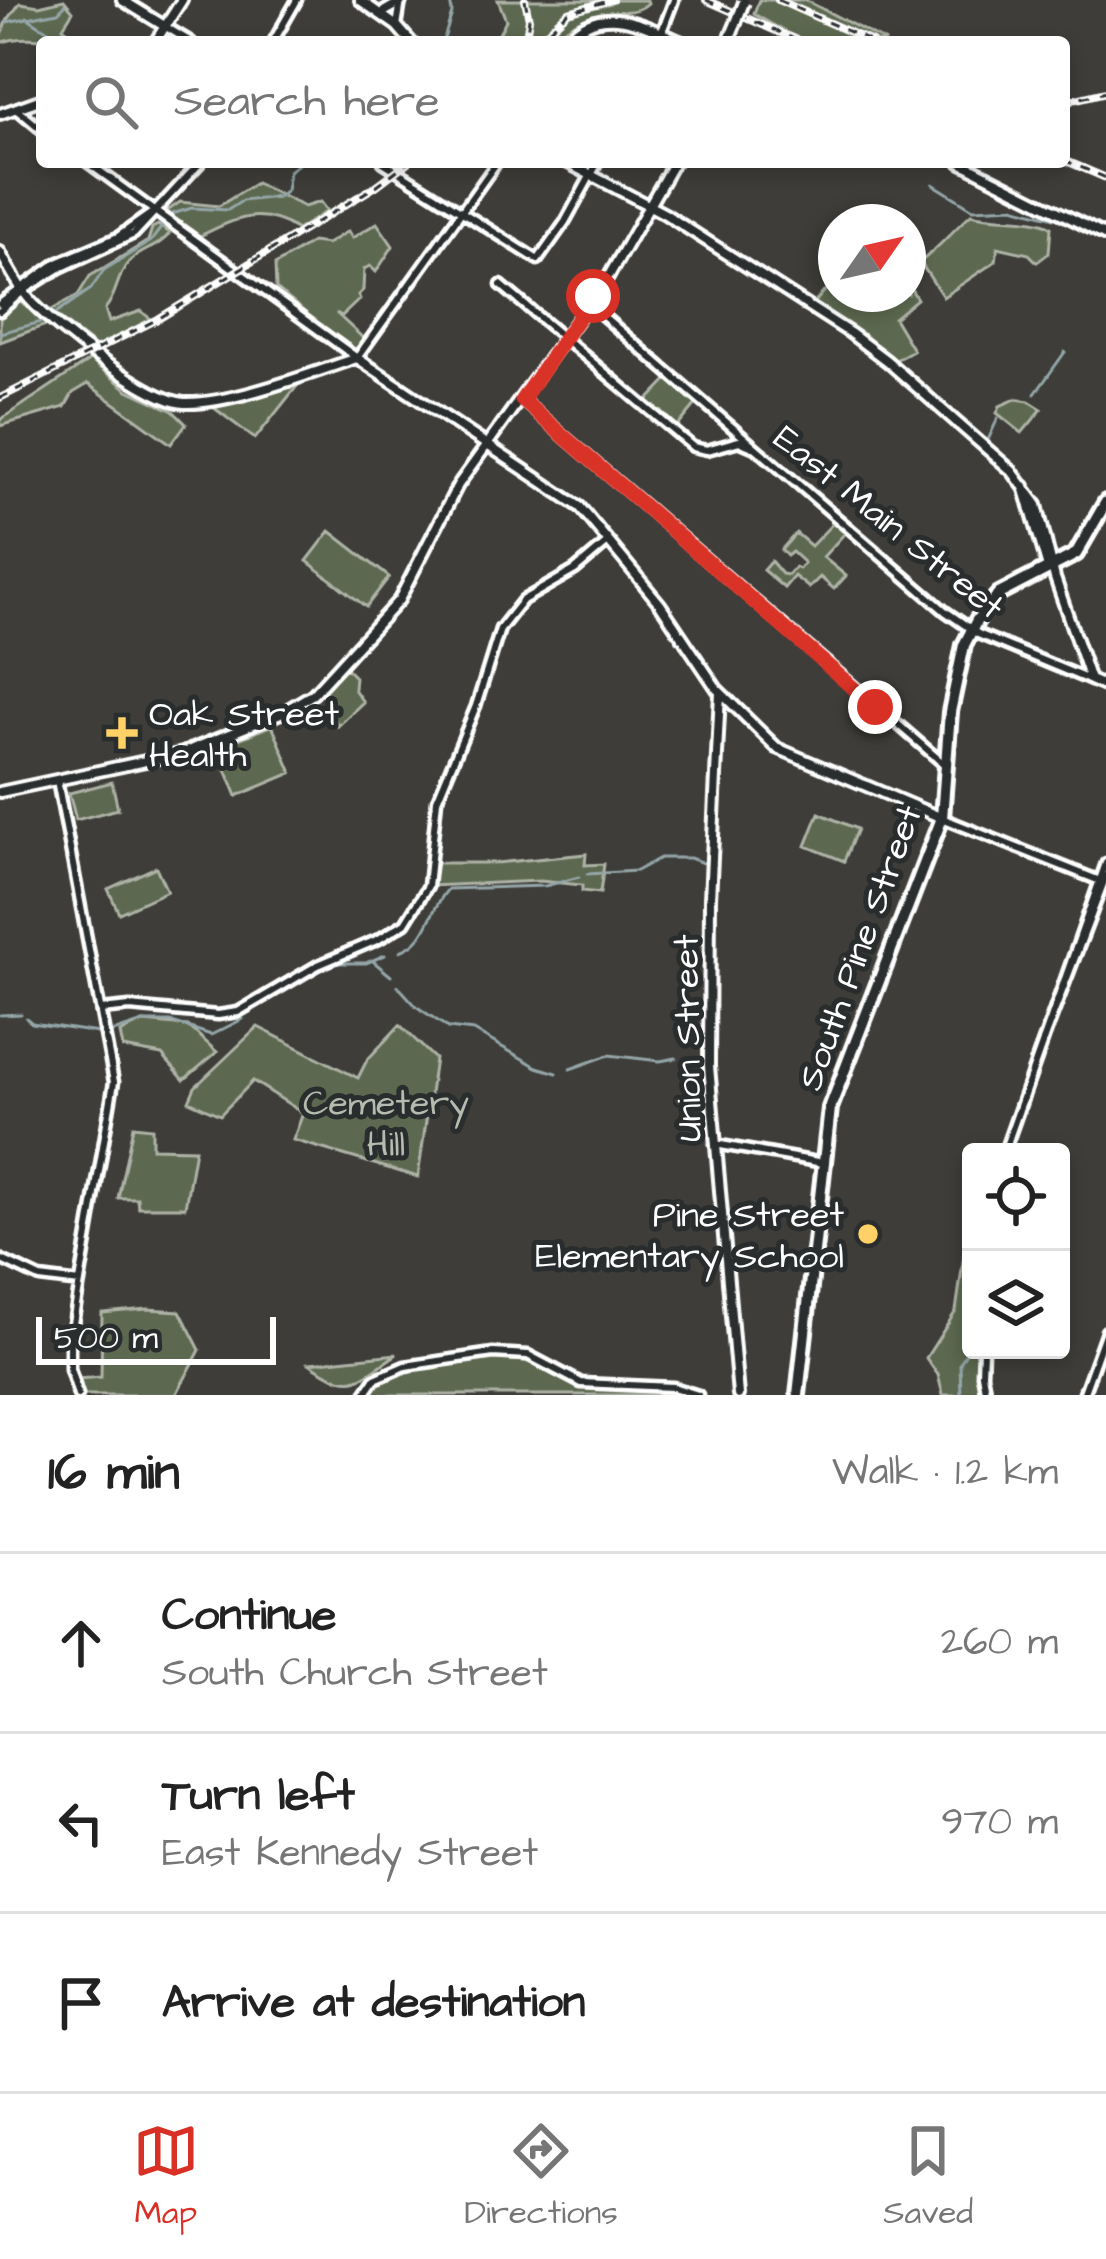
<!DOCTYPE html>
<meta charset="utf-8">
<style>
body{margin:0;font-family:"Architects Daughter",sans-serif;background:#f6f6f6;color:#222}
.controls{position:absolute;right:36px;bottom:36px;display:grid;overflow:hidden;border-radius:12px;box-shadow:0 6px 18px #0003}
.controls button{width:108px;height:108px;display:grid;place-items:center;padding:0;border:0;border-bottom:3px solid #e0e0e0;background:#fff;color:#222;font:60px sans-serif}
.compass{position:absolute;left:818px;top:204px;width:108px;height:108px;border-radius:50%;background:#fff;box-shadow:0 6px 18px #0003;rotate:56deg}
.scale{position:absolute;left:36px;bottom:30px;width:240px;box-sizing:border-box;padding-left:12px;border:6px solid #fff;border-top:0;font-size:33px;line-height:42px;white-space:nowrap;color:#fff;-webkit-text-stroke:9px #2a2d2e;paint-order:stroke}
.stop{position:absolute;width:36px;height:36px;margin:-27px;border:9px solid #d93025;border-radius:50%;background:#fff}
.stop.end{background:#d93025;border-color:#fff;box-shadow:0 3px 12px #0008}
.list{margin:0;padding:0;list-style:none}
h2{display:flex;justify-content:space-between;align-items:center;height:156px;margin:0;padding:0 48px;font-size:51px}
h2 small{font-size:39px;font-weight:400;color:#767676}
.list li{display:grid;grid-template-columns:78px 1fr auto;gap:36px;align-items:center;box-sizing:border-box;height:180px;padding:0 48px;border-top:3px solid #e0e0e0}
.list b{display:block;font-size:45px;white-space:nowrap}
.list p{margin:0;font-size:39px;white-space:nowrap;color:#767676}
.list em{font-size:39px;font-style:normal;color:#767676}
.icon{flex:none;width:66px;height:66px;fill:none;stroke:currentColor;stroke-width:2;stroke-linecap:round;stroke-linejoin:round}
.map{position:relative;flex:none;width:1106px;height:1395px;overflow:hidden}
.search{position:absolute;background:#fff;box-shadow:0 6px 18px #0003;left:36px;right:36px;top:36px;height:132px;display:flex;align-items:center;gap:30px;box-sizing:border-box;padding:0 42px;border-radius:12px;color:#767676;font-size:45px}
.sheet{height:696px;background:#fff}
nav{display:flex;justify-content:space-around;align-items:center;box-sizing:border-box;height:168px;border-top:3px solid #e0e0e0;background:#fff;font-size:33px;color:#767676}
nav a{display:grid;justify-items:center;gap:6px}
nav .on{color:#d93025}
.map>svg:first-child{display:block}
</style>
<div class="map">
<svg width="1106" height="1395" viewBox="0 0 1106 1395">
<rect width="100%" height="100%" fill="#3e3d39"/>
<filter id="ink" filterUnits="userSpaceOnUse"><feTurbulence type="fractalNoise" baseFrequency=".00833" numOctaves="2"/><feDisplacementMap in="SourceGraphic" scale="24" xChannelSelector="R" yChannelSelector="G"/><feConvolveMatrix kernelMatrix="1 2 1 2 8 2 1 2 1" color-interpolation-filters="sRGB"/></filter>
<g filter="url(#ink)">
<!-- green -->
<path fill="#5c674f" stroke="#aeb3a7" stroke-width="3" d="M64,0L73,11L63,27L81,42C53,42 26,33 0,43L5,24L20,3L39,6Z
M498,0H647L648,3C634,16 618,9 601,13C582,18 563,28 549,42H495L506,20Z
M759,0H805L886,42H802L754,14Z
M256,183L304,207L320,202L327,211L297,230C261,206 236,218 200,236L166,212L180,202L219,206Z
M971,214C997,221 1033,216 1051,227L1049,253L1037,262L1029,254L998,247L996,261L943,297L920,262C939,248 953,230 971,214Z
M377,223L393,246L376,272L370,266L364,269L363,290L358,295L360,299L342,316L336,313L366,341L359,350H352L276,289L275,265L312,242L327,244L348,231L352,238Z
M158,225L170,233C159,248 139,250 128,263C117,275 117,296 105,309L109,322L141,311L151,319L96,347L50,311L78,295L90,276L148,241L152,228Z
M836,278V294H908V284L917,299L894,318L913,350L894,361L862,333L816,307L815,302Z
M20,301L46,325L0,342V318Z
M90,360L128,390L173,411L186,424L171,444L88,384L73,393L65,407L0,426V420Z
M670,377L696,404L678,426L669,418L668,423L662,412L647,401Z
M294,383L297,386L255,439L213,407Z
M1016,399L1029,401L1042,409L1022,433L997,413L1000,406Z
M833,523L845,533L823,557L846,576L834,589L820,577L809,588L794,576L784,588L763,570L771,561L782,574L788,575L795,567L799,569L804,563L792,552L787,556L781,550L796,533L811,546Z
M330,531L389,577L366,607L307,561Z
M346,668L355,677L354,689L363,702L338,726L323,692Z
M272,725L292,773L237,796L217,748Z
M112,782L118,809L76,820L69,793Z
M819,813L857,829L844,861L806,846Z
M586,854L585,865L604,864L600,893L582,891V885L540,881L431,886L437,863H496Z
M156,867L167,891L119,913L108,889Z
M143,1022L188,1026L217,1052L184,1080L162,1055L123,1048L120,1033Z
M400,1025L435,1059L418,1177L293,1140L303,1113L253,1081L220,1115L189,1101L195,1087L258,1027L358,1078L367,1060Z
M133,1126L152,1128V1148L195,1149L185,1207H138L137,1198H118Z
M971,1239V1350H983L986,1395H943L938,1375L926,1358L956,1311L964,1255Z
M147,1309L180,1311L200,1350L176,1395H85L76,1379L101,1377L102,1313Z
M397,1354C357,1381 353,1393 309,1363Z
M477,1357L536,1362L573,1383L592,1387L673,1389L694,1395H369C387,1359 443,1365 477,1357Z"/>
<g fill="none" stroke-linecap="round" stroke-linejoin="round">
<!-- stream -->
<path stroke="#94a6a9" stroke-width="3" d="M27,17C40,27 51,31 63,42
M0,21H1
M7,22L58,12L65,5
M443,42L452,13L450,1
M933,184L973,209L1013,207L1058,219
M172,214L192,208L228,210L242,201L279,197L286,191L289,171L301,162
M56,313L91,289L104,270L151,241L164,224
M0,333L45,321
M1035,394L1065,352
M988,440L998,418
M587,874L636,871L660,858H690L703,863
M400,951C429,941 427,913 448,889L545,886L579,877
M374,962L391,976
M338,963H366L385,955
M398,986L416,1006L448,1028L474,1031L537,1067L557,1073
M0,1015L21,1014
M26,1018L32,1023L98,1033
M110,1033L143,1022H172L211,1035L243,1019
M570,1069L609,1055L660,1061L676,1058
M961,1395L960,1363L970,1346L971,1331"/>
<defs>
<path id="minor" d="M397,26L401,1
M166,27L191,42
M273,42L297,0
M658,42L674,0
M17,109L42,130
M87,162L357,358L497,162
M383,162L538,260L565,222L598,162
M501,285L693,447L707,450L739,441L753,447
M588,303L945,611L978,634L1089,680
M0,304L57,263L118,237L152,213
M0,311L23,291L60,268L134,234L201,162
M522,400L945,765
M57,780L114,1082L70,1341V1369L78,1395
M942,818L1100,881
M101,1010L130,1007L218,1015L238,1012L318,965L379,939L405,923L428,886L437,800L476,706L500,629L523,600L575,570L608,542
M1043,1041L1106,876
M715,1144L823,1163
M1004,1152L1106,863
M0,1259L40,1278L80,1283
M983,1350L982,1374L986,1395
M364,1395L375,1379L405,1366L493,1353L528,1355L581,1383L673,1387L698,1395
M1083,1395L1106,1331"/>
<path id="major" d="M122,0L166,27
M360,0L397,26L411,42
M382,13L401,2
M155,42L182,0
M565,42C600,0 641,24 682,42
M728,42L736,23
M0,114L42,99
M566,162L665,214L850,333L887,361L1012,471L1037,505L1055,578L1090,680L1106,687
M960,162L1106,236
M0,252C9,268 18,286 30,300C55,328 148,400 184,403C229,405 312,373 357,358L580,507L660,604L717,689L777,748L942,818
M1024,486L1047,564
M720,693L710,899L709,1066L738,1395
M0,792L183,753L283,712L313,694L399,600L458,485L610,274L674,162"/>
<path id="highway" d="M798,1395L830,1108L942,818L950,712L964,645L977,620L999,594L1076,554L1106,502"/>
</defs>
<!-- minor casing -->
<use href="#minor" stroke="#fff" stroke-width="15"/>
<!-- major casing -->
<use href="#major" stroke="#fff" stroke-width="16"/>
<!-- highway casing -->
<use href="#highway" stroke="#fff" stroke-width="20"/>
<!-- minor -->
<use href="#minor" stroke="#2a2d2e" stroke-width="6"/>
<!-- major -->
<use href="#major" stroke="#2a2d2e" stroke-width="8"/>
<!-- highway -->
<use href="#highway" stroke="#2a2d2e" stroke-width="10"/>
<defs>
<path id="rail" d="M525,0L529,19L525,42
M706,0L801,42
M778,0L872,42
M536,42L568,12L612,0
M1064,102L1106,92
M1064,160L1106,178
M0,398L158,319L376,186L408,162"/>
</defs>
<!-- rail casing -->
<use href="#rail" stroke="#fff" stroke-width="8"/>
<!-- rail -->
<use href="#rail" stroke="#2a2d2e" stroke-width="3" stroke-dasharray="9" stroke-linecap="butt"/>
<defs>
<path id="major-bridge" d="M736,23L744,2"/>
</defs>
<!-- major-bridge casing -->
<use href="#major-bridge" stroke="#fff" stroke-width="16" stroke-linecap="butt"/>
<!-- major-bridge -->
<use href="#major-bridge" stroke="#2a2d2e" stroke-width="8"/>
</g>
</g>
<g fill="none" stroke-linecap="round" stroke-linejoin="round" filter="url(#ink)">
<!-- route -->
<path stroke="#d93025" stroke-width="15" d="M593,296L522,400L875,707"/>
</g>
<!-- markers -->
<g fill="#ffd166" stroke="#2a2d2e" stroke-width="4.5">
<path d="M116 715h12v12h12v12h-12v12h-12v-12h-12v-12h12z"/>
<circle cx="868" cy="1234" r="12"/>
</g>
<g text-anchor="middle" stroke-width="10" stroke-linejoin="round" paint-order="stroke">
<!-- street labels -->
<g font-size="36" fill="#fff" stroke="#2a2d2e">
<text transform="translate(890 521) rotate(39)" y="13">East Main Street</text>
<text transform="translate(858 947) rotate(-70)" y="13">South Pine Street</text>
<text transform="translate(686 1038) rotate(-91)" y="13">Union Street</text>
</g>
<!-- poi labels -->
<g font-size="36" fill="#fff" stroke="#2a2d2e" text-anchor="start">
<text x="149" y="725">Oak Street<tspan x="149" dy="41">Health</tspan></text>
<text x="844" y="1226" text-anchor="end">Pine Street<tspan x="844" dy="41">Elementary School</tspan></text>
</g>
<!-- park labels -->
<g font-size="36" fill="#b6bbb0" stroke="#2a2d2e">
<text x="386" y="1114">Cemetery<tspan x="386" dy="41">Hill</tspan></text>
</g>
</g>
</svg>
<div class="controls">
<button><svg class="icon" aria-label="locate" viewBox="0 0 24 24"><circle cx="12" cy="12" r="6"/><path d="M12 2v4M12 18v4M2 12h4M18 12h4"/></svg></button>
<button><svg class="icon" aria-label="layers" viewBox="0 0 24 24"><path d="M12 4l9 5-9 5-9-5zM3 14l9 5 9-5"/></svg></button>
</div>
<svg class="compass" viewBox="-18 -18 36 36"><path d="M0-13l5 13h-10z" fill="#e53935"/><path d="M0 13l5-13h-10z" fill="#767676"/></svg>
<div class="scale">500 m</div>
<div class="stop" style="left:593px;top:296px"></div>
<div class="stop end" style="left:875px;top:707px"></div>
<div class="search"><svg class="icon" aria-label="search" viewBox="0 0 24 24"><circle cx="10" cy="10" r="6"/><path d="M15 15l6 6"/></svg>Search here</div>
</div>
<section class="sheet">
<h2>16 min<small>Walk · 1.2 km</small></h2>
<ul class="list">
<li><svg class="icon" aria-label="ahead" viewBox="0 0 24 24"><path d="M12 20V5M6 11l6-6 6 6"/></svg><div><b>Continue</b><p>South Church Street</p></div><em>260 m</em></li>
<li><svg class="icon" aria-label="left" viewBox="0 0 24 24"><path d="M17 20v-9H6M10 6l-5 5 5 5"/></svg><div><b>Turn left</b><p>East Kennedy Street</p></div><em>970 m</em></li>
<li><svg class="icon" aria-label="arrive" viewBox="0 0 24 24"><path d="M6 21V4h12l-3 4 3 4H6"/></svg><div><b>Arrive at destination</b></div></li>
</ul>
</section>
<nav>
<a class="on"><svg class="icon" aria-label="map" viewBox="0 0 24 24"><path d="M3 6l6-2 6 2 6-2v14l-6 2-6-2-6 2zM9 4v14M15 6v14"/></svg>Map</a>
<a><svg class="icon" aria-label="directions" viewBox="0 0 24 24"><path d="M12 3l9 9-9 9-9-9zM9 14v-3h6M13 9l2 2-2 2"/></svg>Directions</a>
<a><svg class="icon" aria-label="saved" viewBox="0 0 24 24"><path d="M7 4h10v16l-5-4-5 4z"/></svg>Saved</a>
</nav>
